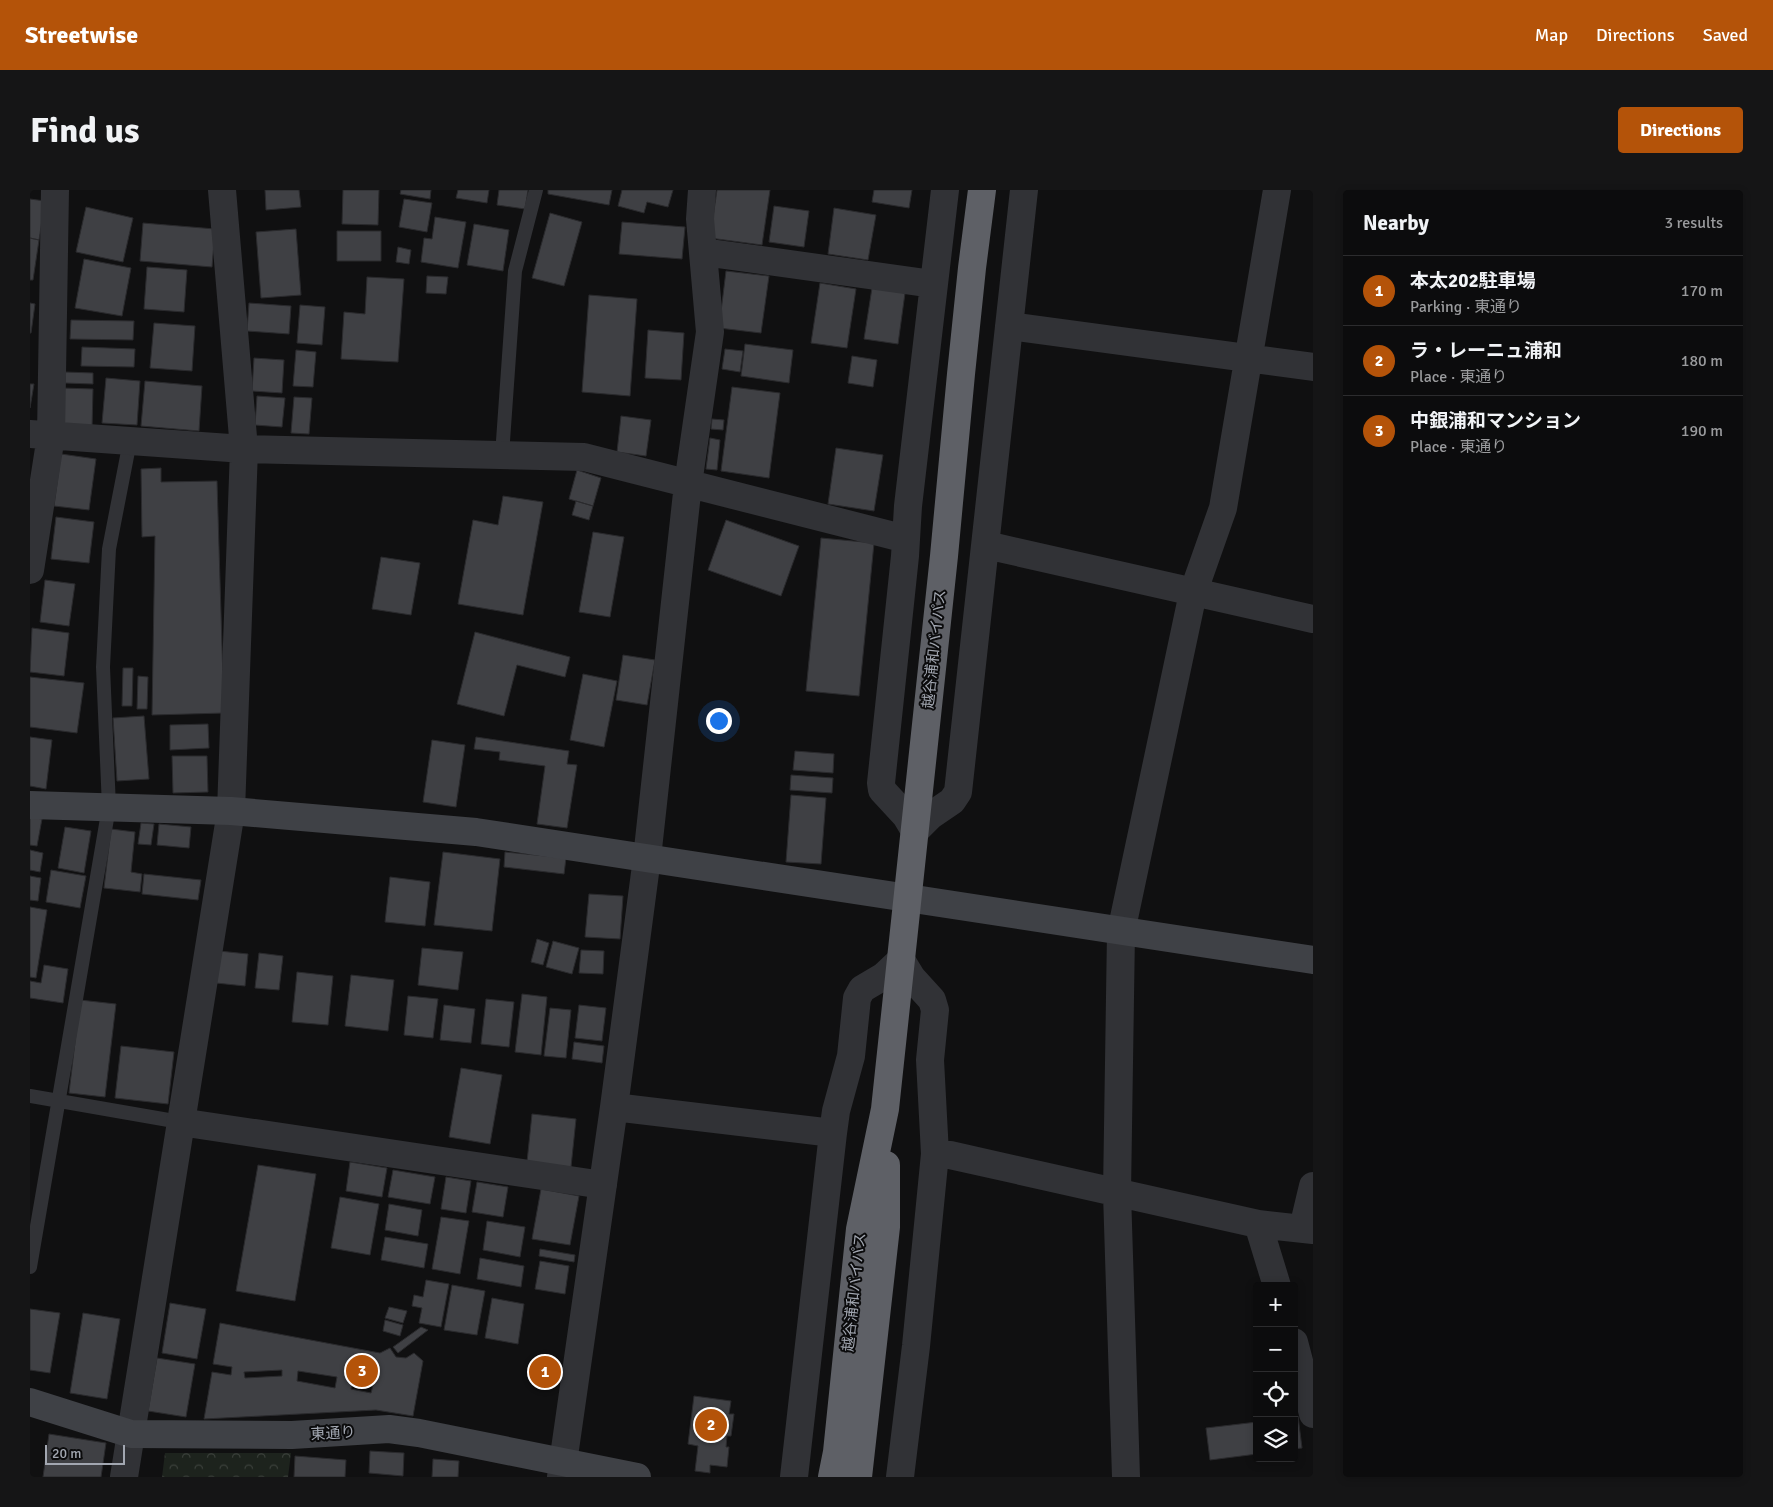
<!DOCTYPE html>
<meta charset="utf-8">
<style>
body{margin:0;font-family:Signika,"Noto Sans JP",sans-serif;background:#151516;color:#f1f3f6}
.controls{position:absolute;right:15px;bottom:15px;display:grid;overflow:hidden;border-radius:5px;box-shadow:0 2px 8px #0003}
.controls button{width:45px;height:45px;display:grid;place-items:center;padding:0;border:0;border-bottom:1px solid #2c2c2e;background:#0c0c0d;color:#f1f3f6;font:25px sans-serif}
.scale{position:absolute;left:15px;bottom:12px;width:80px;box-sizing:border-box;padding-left:5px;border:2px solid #a2a7b1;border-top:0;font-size:14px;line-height:18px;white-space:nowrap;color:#a2a7b1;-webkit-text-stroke:4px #0b0b0c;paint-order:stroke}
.you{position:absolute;left:688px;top:530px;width:18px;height:18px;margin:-12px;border:4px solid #fff;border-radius:50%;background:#1a73e8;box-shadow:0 0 0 8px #1a73e833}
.badge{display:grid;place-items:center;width:32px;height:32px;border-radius:50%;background:#b45309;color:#fff;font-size:16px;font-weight:700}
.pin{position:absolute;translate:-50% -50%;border:2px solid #fff;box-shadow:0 1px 5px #0006}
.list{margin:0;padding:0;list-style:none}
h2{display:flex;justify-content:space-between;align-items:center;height:65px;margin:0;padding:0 20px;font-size:21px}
h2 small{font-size:16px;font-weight:400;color:#9a9b9d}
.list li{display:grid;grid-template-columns:32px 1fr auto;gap:15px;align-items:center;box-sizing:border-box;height:70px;padding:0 20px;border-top:1px solid #2c2c2e}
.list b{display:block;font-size:19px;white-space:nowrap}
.list p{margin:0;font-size:16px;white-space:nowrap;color:#9a9b9d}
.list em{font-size:16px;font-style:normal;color:#9a9b9d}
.icon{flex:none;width:28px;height:28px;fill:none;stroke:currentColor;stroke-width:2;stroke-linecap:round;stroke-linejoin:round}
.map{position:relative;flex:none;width:1283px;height:1287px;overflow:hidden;border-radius:5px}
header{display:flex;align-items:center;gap:30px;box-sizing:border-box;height:70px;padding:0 25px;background:#b45309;color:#fff}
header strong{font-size:24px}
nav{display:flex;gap:28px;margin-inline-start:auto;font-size:18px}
.intro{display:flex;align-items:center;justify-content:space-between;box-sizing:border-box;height:120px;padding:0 30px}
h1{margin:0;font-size:35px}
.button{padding:12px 22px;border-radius:5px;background:#b45309;color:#fff;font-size:18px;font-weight:700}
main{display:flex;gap:30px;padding:0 30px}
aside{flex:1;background:#0c0c0d;border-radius:5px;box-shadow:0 2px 8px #0003}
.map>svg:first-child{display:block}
</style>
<header>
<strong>Streetwise</strong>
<nav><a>Map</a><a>Directions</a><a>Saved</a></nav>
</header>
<div class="intro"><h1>Find us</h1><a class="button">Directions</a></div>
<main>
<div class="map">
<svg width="1283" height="1287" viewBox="0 0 1283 1287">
<defs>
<pattern id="forest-crowns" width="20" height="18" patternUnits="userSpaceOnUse" patternTransform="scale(1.25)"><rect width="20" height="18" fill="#1d231d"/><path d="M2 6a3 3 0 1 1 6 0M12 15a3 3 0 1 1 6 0" fill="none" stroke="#3b403b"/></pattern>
</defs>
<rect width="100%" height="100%" fill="#101011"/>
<!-- forest -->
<path fill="url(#forest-crowns)" d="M135,1263H261L258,1287H132Z"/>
<!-- building -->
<path fill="#3f4044" stroke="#2a2a2d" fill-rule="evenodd" d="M235,0H269L271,17L236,20Z
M313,0H349L348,35L312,34Z
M371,0H401L400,9L370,4Z
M428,0H459L457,13L426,8Z
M469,0H498L495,19L467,15Z
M518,0H582L579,15L518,4Z
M592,0H643L638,17L617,12L614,23L588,16Z
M687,0H740L732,55L680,48Z
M844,0H882L879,18L842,12Z
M0,9L15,11L9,50L0,48Z
M374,9L402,13L397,42L369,37Z
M744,16L779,21L774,57L739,52Z
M56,17L103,28L93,72L46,62Z
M804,18L846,25L838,70L798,64Z
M520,23L552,32L534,96L502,88Z
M405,27L436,32L428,78L391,72L394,48L402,49Z
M592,32L655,37L652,69L589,64Z
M113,33L185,39L182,77L110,71Z
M444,34L479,40L473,81L437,75Z
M266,39L271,105L231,108L226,42Z
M307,41H351V71H307Z
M0,48L9,50L3,90H0Z
M368,57L381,60L379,74L366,72Z
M54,69L101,78L92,126L45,118Z
M117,77L157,80L154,122L114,119Z
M696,81L739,86L731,143L689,138Z
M397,86L418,87L416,104L396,103Z
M337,87L374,89L368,172L311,169L314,122L335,124Z
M790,93L826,99L817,158L781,153Z
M842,98L875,103L868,154L834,149Z
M559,105L607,109L600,206L552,202Z
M0,113L5,114L1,143H0Z
M219,113L261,116L259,144L217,141Z
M270,115L295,117L292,155L267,153Z
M41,130L104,131L103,150L40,149Z
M124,133L165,136L162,181L120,178Z
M618,140L654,143L651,190L615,188Z
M715,154L763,160L759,193L711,186Z
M52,157L105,159L104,177L51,176Z
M695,159L713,161L710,182L692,179Z
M266,160L286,162L283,197L263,196Z
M822,166L847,170L843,197L818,193Z
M224,168L254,170L252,203L222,201Z
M35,182L63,183V194L35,193Z
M76,188L110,191L107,235L72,233Z
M115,191L172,196L169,241L111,236Z
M0,194H4L0,218Z
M702,197L750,203L739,288L691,281Z
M32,198L63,199L62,238L31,237Z
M227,206L255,208L252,237L225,235Z
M264,207L282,208L279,244L261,243Z
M591,226L621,230L616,266L587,262Z
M682,229L694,230L693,240L681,239Z
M680,248L690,250L687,280L676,279Z
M806,258L853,265L844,321L798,314Z
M31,264L66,269L59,320L24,316Z
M131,278V292L187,291L194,523L122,525L125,346L112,347L111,279Z
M547,280L571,288L563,316L539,309Z
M473,306L513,312L493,425L428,414L443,330L468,335Z
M546,311L563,316L559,330L542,325Z
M26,327L64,332L59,373L21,369Z
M696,330L769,356L751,406L678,380Z
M563,342L594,347L580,427L549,422Z
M791,348L844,353L829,506L776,501Z
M351,367L390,373L381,425L342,419Z
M15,390L45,394L39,436L10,432Z
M2,438L39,443L34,486L0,482Z
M445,442L540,467L535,487L487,475L474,526L427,514Z
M593,465L625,470L617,515L586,510Z
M93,478H103L102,516H92Z
M553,484L587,491L574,557L540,550Z
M108,486L118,487L117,519H107Z
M0,487L54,493L47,543L0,537Z
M114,526L119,589L87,591L83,528Z
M178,534L179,558L140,560V535Z
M0,547L22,550L16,599L0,596Z
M446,547L539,561L537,574L547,575L537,638L507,634L515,576L469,570L470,562L444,559Z
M402,550L435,555L426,617L393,612Z
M765,561L804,564L803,583L763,580Z
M142,566H177L178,602L143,603Z
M761,585L803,588L802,603L760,600Z
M761,605L796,608L791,674L756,672Z
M0,627L12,629L7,656L0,655Z
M111,633L124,634L121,655L108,654Z
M129,634L161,637L159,658L127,655Z
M35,637L61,641L54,683L28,678Z
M81,639L105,642L101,682L112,684L110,702L74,698Z
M0,660L13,663L10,682L0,680Z
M413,662L470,669L462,741L404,735Z
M475,662L536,668L534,684L474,677Z
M21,680L56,686L50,718L16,712Z
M114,684L171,690L168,710L112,704Z
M0,686L11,688L8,711L0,710Z
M360,687L400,692L395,736L355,732Z
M559,704L593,706L590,749L555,747Z
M0,717L17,720L6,788L0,787Z
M507,749L519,753L513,775L501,772Z
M523,751L549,758L542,784L516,777Z
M392,758L433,762L428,800L388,795Z
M551,760L574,761L573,784L549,783Z
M189,761L218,764L215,796L186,793Z
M229,763L253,766L249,800L225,798Z
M14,775L38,779L33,813L0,808V791L11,793Z
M267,782L303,786L298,835L262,832Z
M321,785L364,790L358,841L315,836Z
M492,804L517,807L511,865L485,862Z
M378,806L408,809L403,848L374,845Z
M456,809L484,812L479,857L451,854Z
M50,810L86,814L75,907L39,903Z
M414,815L445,819L441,853L410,850Z
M549,815L576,818L572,851L545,848Z
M520,818L541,820L536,868L514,866Z
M544,852L574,856L572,873L542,869Z
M91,856L144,862L138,914L85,908Z
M431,878L472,885L460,954L419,947Z
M502,924L546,929L541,977L497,972Z
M320,972L357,978L352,1007L316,1001Z
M228,975L286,984L265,1111L206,1101Z
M363,980L405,987L400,1014L358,1007Z
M416,987L441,991L436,1023L411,1019Z
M447,992L478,997L473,1027L442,1022Z
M511,999L549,1006L540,1055L502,1049Z
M310,1007L349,1014L340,1065L301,1058Z
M359,1014L392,1020L388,1046L355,1040Z
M411,1027L439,1031L430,1084L402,1079Z
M457,1031L495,1037L490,1067L453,1060Z
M355,1047L398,1054L394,1078L351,1070Z
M510,1059L545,1065L544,1072L509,1066Z
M450,1068L494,1076L491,1097L447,1089Z
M510,1071L539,1076L535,1104L505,1099Z
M396,1090L419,1094L411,1137L389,1133L392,1118L382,1116L384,1105L393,1107Z
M422,1095L455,1101L447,1145L414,1140Z
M462,1108L494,1114L488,1154L455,1148Z
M140,1113L176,1119L167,1169L132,1163Z
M359,1117L377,1121L373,1133L355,1128Z
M0,1119L30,1123L20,1183L0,1180Z
M53,1123L90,1129L77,1209L40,1203Z
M355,1130L373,1135L370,1146L353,1141Z
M190,1133L350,1163L360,1158L366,1167L376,1168L384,1163L393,1171L383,1226L346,1220L174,1229L182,1182L201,1185L202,1177L183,1174ZM252,1180V1186L215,1188L214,1182ZM268,1181L307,1187L305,1198L267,1191ZM323,1191L343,1195L341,1203L321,1199Z
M391,1137L398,1140L368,1163L363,1157Z
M127,1168L165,1174L156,1227L118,1221Z
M664,1206L701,1211L699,1224H704L701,1246H697L696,1257H699L697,1277L680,1275V1283L665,1281L668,1256L658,1254Z
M1268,1226L1272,1258L1264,1259V1227Z
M1227,1232V1264L1180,1270L1176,1238Z
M19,1244L76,1253L71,1287H13Z
M340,1261L374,1263L373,1286L339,1283Z
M265,1266L316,1270L315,1287H264Z
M403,1269L429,1271L428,1287H402Z"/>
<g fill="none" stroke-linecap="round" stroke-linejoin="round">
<!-- lane -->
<path stroke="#313236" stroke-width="14" d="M472,265L485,81L506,0
M0,906L150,932
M0,1077L79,617L73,477L79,359L100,251"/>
<!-- street -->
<path stroke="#313236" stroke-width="28" d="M915,0L878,316L875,366L851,593L852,600L876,626L885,641L900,626L922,611L928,602L994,0
M673,62L903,94
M979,136L1283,177
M0,244L214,259L554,267L876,349
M956,355L1283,429
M0,380L21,246L25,0
M584,917L803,943
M150,932L573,995
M905,964L920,965L1228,1034L1283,1040
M1228,1034L1247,1096
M1273,1038L1283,996
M1264,1152L1283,1224
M94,1287L201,621L214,259L192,0
M531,1287L584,917L617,668L658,294L680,142L670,29L672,0
M764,1287L803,943L806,921L821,866L827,808L832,799L854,786L871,770L882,788L902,810L905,820L900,870L905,964L886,1156L870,1287
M1096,1287L1087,1003L1091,742L1163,403L1193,318L1247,0"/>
<!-- secondary -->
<path stroke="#3f4146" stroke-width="28" d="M0,615L201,621L446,642L1283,770
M0,1212L101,1244L262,1245L359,1239L389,1243L607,1287"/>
<!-- highway -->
<path stroke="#5e6066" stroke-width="28" d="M802,1287L807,1262L830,1039L855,919L914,366L931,184L942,78L952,0
M828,1287L856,1037V975"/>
</g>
<g text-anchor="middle" stroke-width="4" stroke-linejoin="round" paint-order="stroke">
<!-- street labels -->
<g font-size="15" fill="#a2a7b1" stroke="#0b0b0c">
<text transform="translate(904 459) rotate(-84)" y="5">越谷浦和バイパス</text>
<text transform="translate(824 1102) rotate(-84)" y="5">越谷浦和バイパス</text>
<text transform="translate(303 1243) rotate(-3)" y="5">東通り</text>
</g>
</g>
</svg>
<div class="controls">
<button>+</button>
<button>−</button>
<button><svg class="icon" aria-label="locate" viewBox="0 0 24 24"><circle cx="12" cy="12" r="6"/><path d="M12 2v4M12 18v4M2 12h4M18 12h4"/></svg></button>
<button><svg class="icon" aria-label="layers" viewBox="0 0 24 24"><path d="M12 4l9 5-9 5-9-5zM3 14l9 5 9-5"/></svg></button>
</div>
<div class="scale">20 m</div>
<div class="you"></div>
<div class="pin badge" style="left:515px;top:1182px">1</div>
<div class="pin badge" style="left:681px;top:1235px">2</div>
<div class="pin badge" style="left:332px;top:1181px">3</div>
</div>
<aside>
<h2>Nearby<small>3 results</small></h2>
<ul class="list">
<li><span class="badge">1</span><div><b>本太202駐車場</b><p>Parking · 東通り</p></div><em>170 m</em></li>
<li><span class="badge">2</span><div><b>ラ・レーニュ浦和</b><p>Place · 東通り</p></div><em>180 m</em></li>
<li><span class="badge">3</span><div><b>中銀浦和マンション</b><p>Place · 東通り</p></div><em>190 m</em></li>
</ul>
</aside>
</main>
